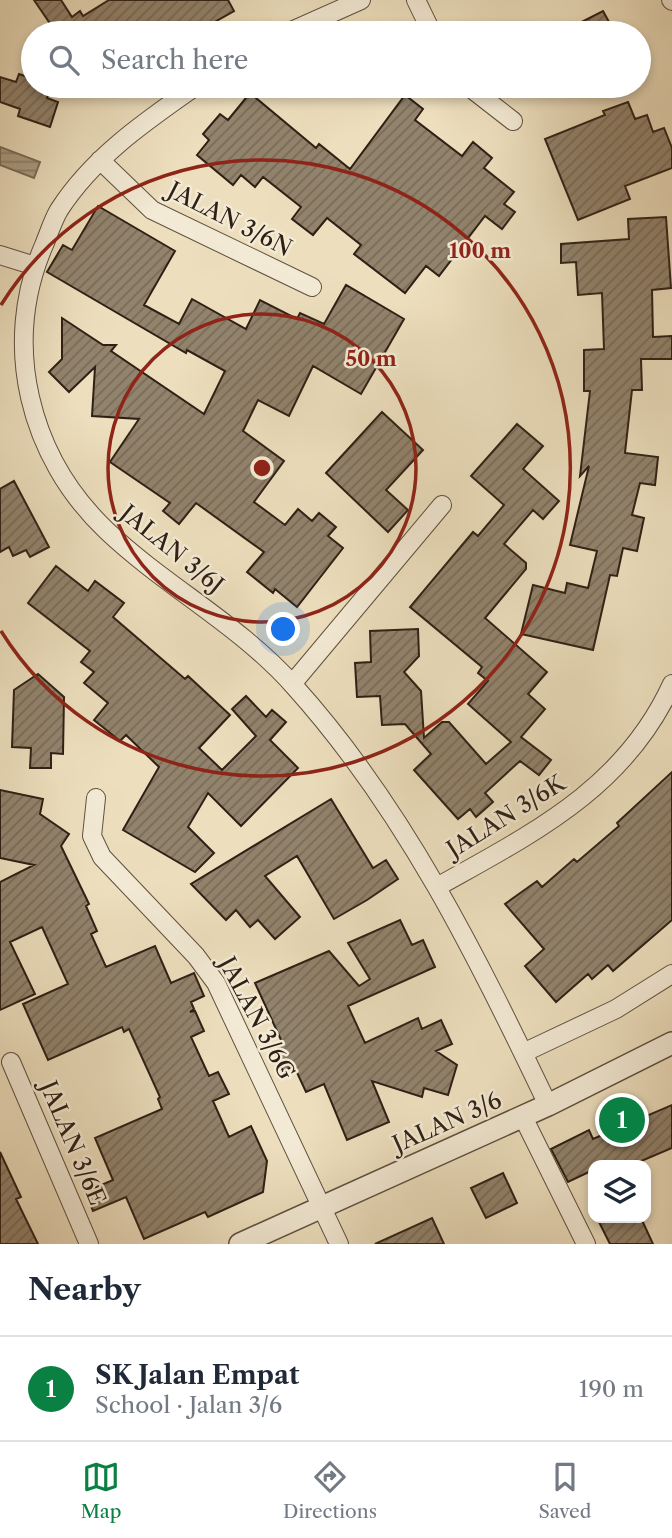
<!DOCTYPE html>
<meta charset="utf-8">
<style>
body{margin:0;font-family:"Libre Caslon Text",serif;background:#f2f2f3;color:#1f2937}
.controls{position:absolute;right:21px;bottom:21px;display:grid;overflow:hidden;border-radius:14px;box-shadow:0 4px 10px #0003}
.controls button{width:63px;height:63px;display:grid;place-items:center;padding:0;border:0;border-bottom:2px solid #e0e1e3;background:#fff;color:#1f2937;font:35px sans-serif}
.you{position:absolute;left:284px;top:630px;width:24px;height:24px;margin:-18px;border:5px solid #fff;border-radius:50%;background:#1a73e8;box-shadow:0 0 0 10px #1a73e833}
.badge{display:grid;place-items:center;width:46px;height:46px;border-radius:50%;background:#0b8043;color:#fff;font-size:23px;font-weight:700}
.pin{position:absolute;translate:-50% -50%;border:4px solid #fff;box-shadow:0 2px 7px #0006}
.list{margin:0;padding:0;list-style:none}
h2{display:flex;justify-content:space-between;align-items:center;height:91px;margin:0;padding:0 28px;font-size:30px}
h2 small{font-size:23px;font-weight:400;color:#747a83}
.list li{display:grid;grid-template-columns:46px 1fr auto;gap:21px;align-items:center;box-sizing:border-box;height:105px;padding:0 28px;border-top:2px solid #e0e1e3}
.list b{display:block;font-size:26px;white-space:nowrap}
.list p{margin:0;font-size:23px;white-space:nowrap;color:#747a83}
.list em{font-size:23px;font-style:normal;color:#747a83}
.icon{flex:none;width:38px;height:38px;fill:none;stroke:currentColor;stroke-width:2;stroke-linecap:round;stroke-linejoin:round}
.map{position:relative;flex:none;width:672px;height:1244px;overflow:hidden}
.search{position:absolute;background:#fff;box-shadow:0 4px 10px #0003;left:21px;right:21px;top:21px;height:77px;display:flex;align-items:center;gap:18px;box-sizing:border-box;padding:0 24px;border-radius:38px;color:#747a83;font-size:26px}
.sheet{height:196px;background:#fff}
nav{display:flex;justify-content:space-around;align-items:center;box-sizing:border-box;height:98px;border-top:2px solid #e0e1e3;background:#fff;font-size:19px;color:#747a83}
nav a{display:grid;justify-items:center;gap:4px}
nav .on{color:#0b8043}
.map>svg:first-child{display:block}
</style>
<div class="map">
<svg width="672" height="1244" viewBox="0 0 672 1244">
<defs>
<pattern id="water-rules" width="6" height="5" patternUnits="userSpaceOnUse" patternTransform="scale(1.75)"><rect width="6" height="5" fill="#ac9e85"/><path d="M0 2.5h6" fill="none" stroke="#8c806c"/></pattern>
<pattern id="building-hatch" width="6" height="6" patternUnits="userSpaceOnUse" patternTransform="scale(1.75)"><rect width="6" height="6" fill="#92836d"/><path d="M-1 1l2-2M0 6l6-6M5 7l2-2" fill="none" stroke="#786b58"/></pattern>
</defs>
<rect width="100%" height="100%" fill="#eddfbe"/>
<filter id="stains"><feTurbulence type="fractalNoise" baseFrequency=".00286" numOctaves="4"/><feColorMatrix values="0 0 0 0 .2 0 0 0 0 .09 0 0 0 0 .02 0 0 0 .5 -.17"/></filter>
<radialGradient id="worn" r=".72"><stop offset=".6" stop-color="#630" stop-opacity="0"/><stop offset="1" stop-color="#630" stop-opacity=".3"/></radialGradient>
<!-- water -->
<path fill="url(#water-rules)" stroke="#7a6c58" stroke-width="2" d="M0,147L40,162L34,178L0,165Z"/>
<!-- building -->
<path fill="url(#building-hatch)" stroke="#2f2015" stroke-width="2" d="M34,0H61L72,17L80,11L83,16L109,0H228L234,11L195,33H44L53,28Z
M603,11L615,33H560Z
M19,74L33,79V86H51L47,98L58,102L50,127L18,116L20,109L0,102V77L16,82Z
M250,93L316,148L319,144L350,169L405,95L423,109L415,120L462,156L473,142L492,158L484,168L514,192L504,204L515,212L502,229L485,216L439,276L426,266L405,293L354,254L361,245L327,218L313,235L292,219L301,207L263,177L255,187L241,175L233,185L197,155L209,140L203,134L220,114L228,120Z
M628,102L635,119L647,115L653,132L664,128L672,148V168L625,186L630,199L578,220L545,139L605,115L603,111Z
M98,206L175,251L144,305L179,324L192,299L246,329L260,300L297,319L300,313L324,324L346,285L404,319L361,394L313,366L289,416L258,400L243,431L284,461L254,502L285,525L298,509L312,521L319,513L336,527L328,536L343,548L297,607L275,589L273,593L247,572L264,552L196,503L179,524L163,511L170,503L110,462L139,419L92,416L95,367L69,392L49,372L62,359V318L103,345H116L111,351L204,414L225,371L187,350L186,353L47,272L63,245L72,250Z
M666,217L671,288L652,290L653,337L672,336V359H641L642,390H632L625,453L658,457L655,485L640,483L632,515L644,518L637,551L623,548L617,576L610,575L593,650L521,634L533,585L565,593L567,583L588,588L597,551L570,545L589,466L580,476L590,391H584V350L604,349L602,293L578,295L576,262L561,263V244L629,239L628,219Z
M382,412L423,450L386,490L408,510L388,532L326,473Z
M517,424L543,446L523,469L559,501L543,519L533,510L504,544L526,563V569L485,618L547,672L528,694L545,709L521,737L551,760L539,775L520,761L485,793L493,802L476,817L470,809L458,819L414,770L431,754L405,724L382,725L380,696L357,697L355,663L371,662L370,631L418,629L419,656L404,672L421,691L424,738L442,722H449L486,764L511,742L468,704L488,681L478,673L482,667L410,607L473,532L478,536L504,505L471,476Z
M14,481L49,547L30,557L26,550L13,556L9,547L0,552V489Z
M56,566L88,591L95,581L124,603L113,617L185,679L188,676L230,715L199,748L222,770L256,736L232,709L246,696L266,717L272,710L286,722L270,740L298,768L241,826L208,793L188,827L214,853L195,872L123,830L159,767L126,735L120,741L94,720L108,703L84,683L94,672L81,662L90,651L28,603Z
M38,674L64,697L63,754L51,753V768H30L31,748L12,747L14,690Z
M672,772V920L613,971L608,965L592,979L588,974L556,1002L525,966L544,949L505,904L537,881L542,887L574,859L577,862L619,826L617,823Z
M0,790L43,799L40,814L69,834L61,846L89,904L86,906L97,931L91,934L106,967L155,946L171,983L194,973L204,996L191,1002L194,1009L190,1012L195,1011L204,1031L191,1037L209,1076L218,1072L229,1094L213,1101L229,1137L251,1126L267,1161L263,1192L208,1217L205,1212L144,1239L126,1197L93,1211L85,1192L113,1180L95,1138L162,1109L158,1099L160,1097L129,1029L124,1032L122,1027L48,1060L23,1004L68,984L42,927L10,942L35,994L0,1010V882L34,865L0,858Z
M331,799L373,868L386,860L398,879L367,900L334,919L297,856L265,876L300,917L275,939L258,920L250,927L236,910L226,920L191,884Z
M400,920L412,945L423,940L435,967L348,1006L365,1043L418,1018L422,1029L441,1020L452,1044L436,1051L457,1065L448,1095L424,1088L422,1097L372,1081L389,1122L347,1140L324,1084L306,1092L294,1066L283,1071L272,1046L282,1042L255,983L329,951L359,986L370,979L348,943Z
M672,1105V1148L632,1165H593V1170L568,1182L551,1149L589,1130L593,1139Z
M0,1152L21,1197L16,1199L38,1244H0Z
M503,1173L517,1203L486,1218L471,1188Z
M432,1218L444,1244H375Z
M597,1218H641L653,1244H610Z"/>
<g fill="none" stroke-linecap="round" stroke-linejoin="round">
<defs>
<path id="minor" d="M416,0L432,33
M671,0L672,1
M287,33L361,0
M196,86C146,121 93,157 59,210C53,220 49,233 44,245C1,345 29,457 107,531C165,586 240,625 294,686C404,808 478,958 548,1105
M468,86L513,121
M100,160L152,210L312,287
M0,255L35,266
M292,684L442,505
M96,798L92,836L102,857L196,956L216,983L339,1244
M437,887C533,833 624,789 672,684
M523,1053L616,1009L672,974
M11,1062L89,1244
M523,1117L586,1244"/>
<path id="tertiary" d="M240,1244L548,1105L672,1043"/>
</defs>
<!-- minor casing -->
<use href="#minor" stroke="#5e503f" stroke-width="20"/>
<!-- tertiary casing -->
<use href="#tertiary" stroke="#5e503f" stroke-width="24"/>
<!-- minor -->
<use href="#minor" stroke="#f3ead5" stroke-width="18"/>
<!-- tertiary -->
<use href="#tertiary" stroke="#f3ead5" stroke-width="21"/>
</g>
<!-- distance rings -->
<g fill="none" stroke="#8f2418" stroke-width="3.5">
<circle cx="262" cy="468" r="154"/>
<path d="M1 305A308 308 0 1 1 1 631"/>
</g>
<g text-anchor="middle" stroke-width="5" stroke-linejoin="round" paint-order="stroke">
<!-- street labels -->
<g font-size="23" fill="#2f2015" stroke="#f3ead5">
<text transform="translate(230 219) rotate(27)" y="8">JALAN 3/6N</text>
<text transform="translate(172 549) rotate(39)" y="8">JALAN 3/6J</text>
<text transform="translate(506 816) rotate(-32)" y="8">JALAN 3/6K</text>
<text transform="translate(257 1018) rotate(62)" y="8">JALAN 3/6G</text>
<text transform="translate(447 1122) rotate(-24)" y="8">JALAN 3/6</text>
<text transform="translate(73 1143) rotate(67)" y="8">JALAN 3/6E</text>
</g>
</g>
<circle cx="262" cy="468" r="10" fill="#8f2418" stroke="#f3ead5" stroke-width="3.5"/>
<g font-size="21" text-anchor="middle" font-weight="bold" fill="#8f2418" stroke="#f3ead5" stroke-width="5" stroke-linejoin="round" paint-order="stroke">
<text x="480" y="258">100 m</text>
<text x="371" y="366">50 m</text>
</g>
<rect width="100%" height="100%" filter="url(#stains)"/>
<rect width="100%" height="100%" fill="url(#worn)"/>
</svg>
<div class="controls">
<button><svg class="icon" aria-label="layers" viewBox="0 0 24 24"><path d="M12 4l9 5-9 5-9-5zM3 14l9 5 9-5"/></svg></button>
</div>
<div class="you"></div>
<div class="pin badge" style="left:622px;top:1120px">1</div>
<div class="search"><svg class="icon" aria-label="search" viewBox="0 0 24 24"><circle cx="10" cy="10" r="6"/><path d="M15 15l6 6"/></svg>Search here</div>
</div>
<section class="sheet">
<h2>Nearby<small></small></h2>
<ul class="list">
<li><span class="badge">1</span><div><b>SK Jalan Empat</b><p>School · Jalan 3/6</p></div><em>190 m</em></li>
</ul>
</section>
<nav>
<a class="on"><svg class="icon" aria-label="map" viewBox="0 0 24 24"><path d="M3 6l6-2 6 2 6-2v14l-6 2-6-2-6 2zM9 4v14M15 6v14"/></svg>Map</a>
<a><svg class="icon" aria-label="directions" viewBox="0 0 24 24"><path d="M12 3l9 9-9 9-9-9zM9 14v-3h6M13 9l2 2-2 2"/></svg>Directions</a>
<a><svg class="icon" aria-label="saved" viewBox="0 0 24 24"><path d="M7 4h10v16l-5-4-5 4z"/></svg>Saved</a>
</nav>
